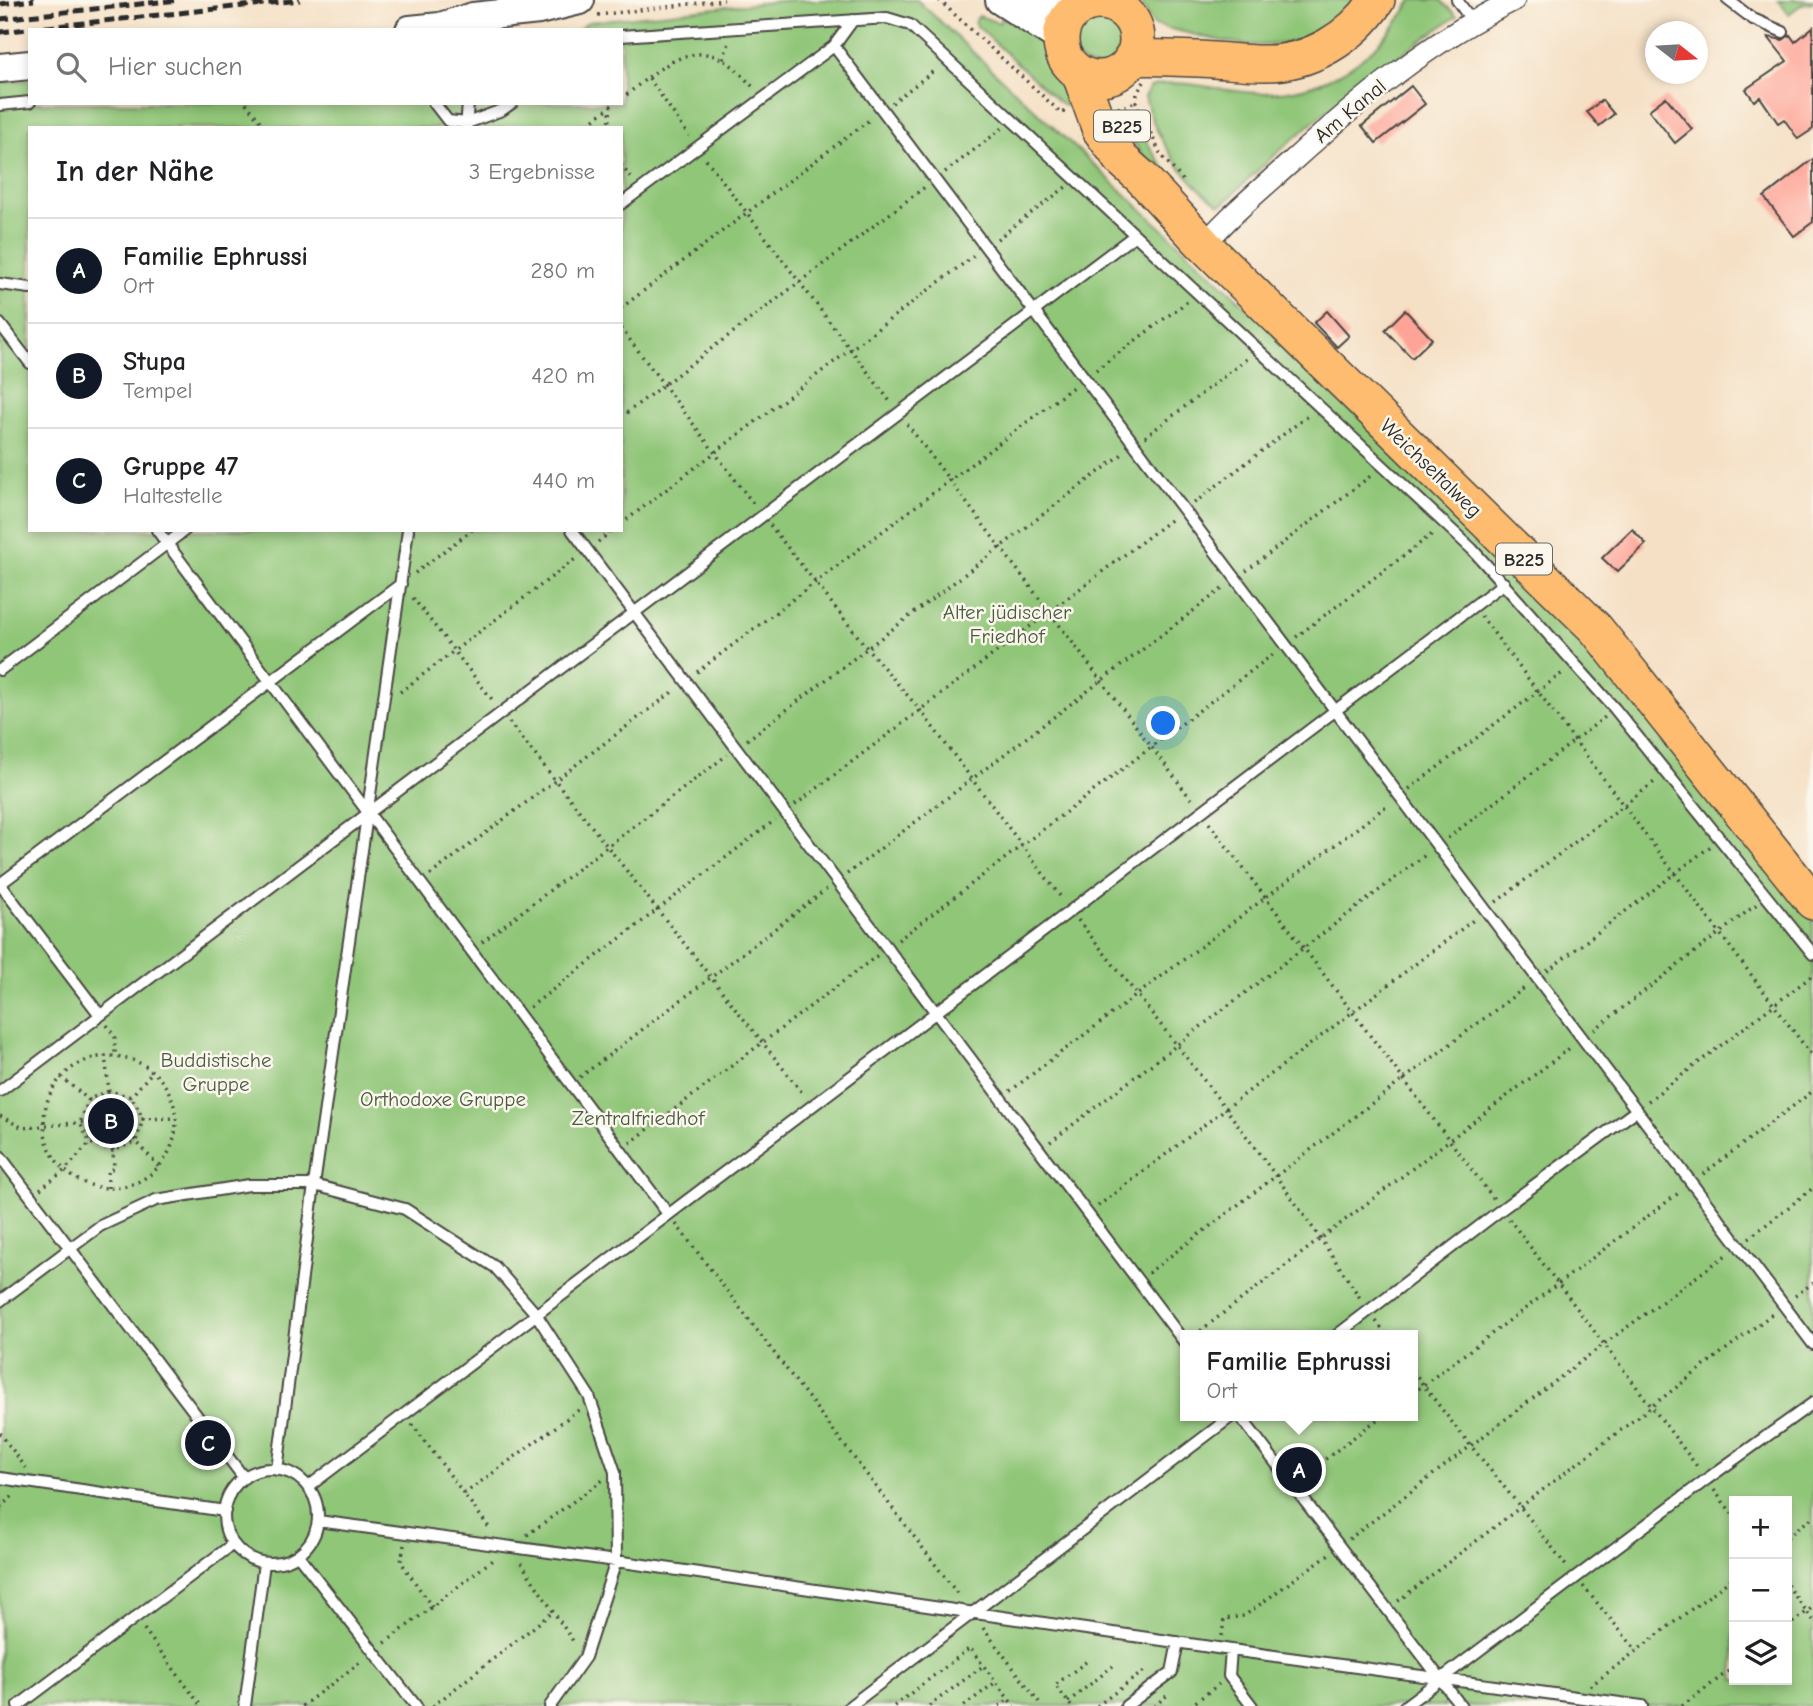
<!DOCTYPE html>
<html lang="de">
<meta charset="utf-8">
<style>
body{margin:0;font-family:"Comic Neue",sans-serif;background:#f6f6f6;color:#202124}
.controls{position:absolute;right:21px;bottom:21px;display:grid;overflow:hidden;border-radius:0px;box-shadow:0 4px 10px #0003}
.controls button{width:63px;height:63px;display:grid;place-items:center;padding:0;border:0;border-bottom:2px solid #e0e0e0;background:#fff;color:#202124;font:35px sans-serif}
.compass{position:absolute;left:1645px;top:21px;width:63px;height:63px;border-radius:50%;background:#fff;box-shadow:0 4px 10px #0003;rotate:107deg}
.you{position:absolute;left:1164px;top:724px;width:24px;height:24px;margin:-18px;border:5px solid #fff;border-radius:50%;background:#1a73e8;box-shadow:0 0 0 10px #1a73e833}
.badge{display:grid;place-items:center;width:46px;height:46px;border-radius:50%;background:#111827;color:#fff;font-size:23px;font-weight:700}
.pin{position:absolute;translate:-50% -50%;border:4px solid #fff;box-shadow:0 2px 7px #0006}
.popup{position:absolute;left:1180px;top:1330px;width:238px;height:91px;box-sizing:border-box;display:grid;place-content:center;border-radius:0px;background:#fff;filter:drop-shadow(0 2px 5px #0005);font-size:23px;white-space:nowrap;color:#757577}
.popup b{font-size:26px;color:#202124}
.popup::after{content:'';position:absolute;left:50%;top:100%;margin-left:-14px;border:14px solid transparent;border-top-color:#fff}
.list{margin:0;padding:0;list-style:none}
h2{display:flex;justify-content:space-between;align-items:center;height:91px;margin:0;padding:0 28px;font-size:30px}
h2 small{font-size:23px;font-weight:400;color:#757577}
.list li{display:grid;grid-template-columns:46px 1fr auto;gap:21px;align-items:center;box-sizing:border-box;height:105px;padding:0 28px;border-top:2px solid #e0e0e0}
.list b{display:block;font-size:26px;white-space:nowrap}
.list p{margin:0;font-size:23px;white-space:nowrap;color:#757577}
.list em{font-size:23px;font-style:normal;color:#757577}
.icon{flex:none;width:38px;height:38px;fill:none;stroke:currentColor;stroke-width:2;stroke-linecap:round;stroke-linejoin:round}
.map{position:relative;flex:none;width:1813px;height:1706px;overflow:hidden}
.search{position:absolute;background:#fff;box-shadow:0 4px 10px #0003;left:28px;top:28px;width:595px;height:77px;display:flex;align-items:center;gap:18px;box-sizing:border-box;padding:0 24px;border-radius:0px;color:#757577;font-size:26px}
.panel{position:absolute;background:#fff;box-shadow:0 4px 10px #0003;left:28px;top:126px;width:595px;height:406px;border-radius:0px}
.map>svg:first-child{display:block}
</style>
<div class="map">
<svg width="1813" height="1706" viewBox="0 0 1813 1706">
<rect width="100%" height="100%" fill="#fbf7ec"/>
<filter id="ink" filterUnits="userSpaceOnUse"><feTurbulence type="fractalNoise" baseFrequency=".0143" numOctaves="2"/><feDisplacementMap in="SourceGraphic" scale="14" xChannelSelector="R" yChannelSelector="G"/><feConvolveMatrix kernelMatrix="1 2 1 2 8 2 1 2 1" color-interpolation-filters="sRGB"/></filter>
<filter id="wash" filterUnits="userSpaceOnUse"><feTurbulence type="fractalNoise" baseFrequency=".00686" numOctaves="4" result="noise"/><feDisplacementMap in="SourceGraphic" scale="28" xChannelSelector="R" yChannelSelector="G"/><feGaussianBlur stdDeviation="1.57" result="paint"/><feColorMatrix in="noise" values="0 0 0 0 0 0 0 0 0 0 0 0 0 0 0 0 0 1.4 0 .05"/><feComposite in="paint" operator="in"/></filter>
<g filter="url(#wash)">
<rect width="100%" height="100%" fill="#f5e0c5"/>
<!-- green -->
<path fill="#90c678" stroke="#5e7852" stroke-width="2" fill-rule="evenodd" d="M790,0H917L1461,507L1525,585H1529L1532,582L1658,727L1813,919V1706H0V83L30,80V103H621V30H578L588,22ZM30,128H621V530H30ZM1185,1335H1413V1416H1185ZM1734,1501H1787V1680H1734Z
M1143,0H1354C1347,8 1341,18 1332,24C1277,63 1213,38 1154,25L1143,7Z
M1412,0H1440L1457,16C1374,71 1295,132 1224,203L1220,205C1186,183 1154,137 1145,97L1150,87C1177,78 1210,88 1236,91C1314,102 1373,65 1412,0Z
M1778,0H1813V2L1802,4L1789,14Z
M1070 38a29 29 0 1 1 58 0a29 29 0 1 1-58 0Z
M979,16L999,23L1001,18L1019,23L1052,48L1057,65L1072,82L1082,104L1066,106L1059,102L977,26L975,21Z
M1125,117L1136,120C1152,159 1180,187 1209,217H1200L1143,158L1131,137Z"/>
<g id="blocks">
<!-- building -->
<path fill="#fea497" d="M1813,27V129L1798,139L1784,119L1778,123L1760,97L1754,101L1746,89L1787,61L1768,37L1783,40L1790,35L1795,42Z
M1411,86L1425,104L1376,143L1362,126Z
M1666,97L1692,129L1675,143L1649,110Z
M1602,100L1614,114L1599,126L1587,112Z
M1813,159V222L1794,236L1764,197Z
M1405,310L1432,339L1412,358L1385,330Z
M1327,311L1349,336L1337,347L1314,323Z
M1632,529L1646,544L1617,572L1602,558Z"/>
</g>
</g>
<g filter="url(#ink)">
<use href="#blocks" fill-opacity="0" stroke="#494642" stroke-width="2"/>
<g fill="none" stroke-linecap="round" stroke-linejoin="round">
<defs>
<path id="service" d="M1094,0V2
M1457,0L1472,21
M1728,0L1753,19L1783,32
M621,36L887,18L910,25L1472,549L1615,709L1813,954
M834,46L1813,1344
M434,103L448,121L467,123L502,110L512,103
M0,105L30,102
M466,128L468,103
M621,204L834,46L853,20
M0,284L30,288
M0,324L30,363
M157,530L668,1214
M572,530L1185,1343
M0,670L185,530
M100,1015L0,884L401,584
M0,1091L1135,235
M0,1156L244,1478
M0,1301L100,1226L156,1200L249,1185H314L405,1209L495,1267L536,1314L589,1396L615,1472L616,1561L585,1657L550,1706
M1337,1335L1502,1209L1637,1110
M1240,1416L1461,1706
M224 1516a47 47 0 1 1 94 0a47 47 0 1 1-94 0Z
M277,1470L314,1185L408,530
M0,1478L225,1511
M308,1487L1504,583
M318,1521L616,1561L1231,1650L1642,1706
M298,1555L416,1706
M1231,1650L1229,1676L1252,1706
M18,1706L233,1544
M245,1706L264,1563
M850,1706L1232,1416
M1126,1706L1172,1672L1178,1642
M1405,1706L1707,1479L1813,1403"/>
<path id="minor" d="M1204,245C1230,215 1260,190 1289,164C1358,101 1430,41 1514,0"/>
<path id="tertiary" d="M1000,0L1061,39
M1016,1L1071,15
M440,27L473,17L539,10L580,0
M410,30L440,27L452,30
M0,68L30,65"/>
<path id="primary" d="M1061 40a38 38 0 1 1 76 0a38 38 0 1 1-76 0Z
M1132,57C1159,58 1187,58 1214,60C1230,61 1246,63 1263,63C1309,64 1352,38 1377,0
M1079,72L1100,130L1122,160L1141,177L1204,245L1596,629L1813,902"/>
</defs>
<!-- service casing -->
<use href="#service" stroke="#494642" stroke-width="14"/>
<!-- minor casing -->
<use href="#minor" stroke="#494642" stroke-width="24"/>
<!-- tertiary casing -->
<use href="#tertiary" stroke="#494642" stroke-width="32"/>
<!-- primary casing -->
<use href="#primary" stroke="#494642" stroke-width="38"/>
<!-- path -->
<path stroke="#494642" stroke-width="3.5" stroke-dasharray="2 5" stroke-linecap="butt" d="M939,0L1060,112H1065
M598,15L724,0
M723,59L729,43
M649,78L689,136
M1144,82L1137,93L1136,102L1161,155L1186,184
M621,99C649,78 684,40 722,59C734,65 745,79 754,88
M246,103L265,128
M892,103L936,69
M1118,108L1136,102
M583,128L615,103
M609,128L611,106
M706,159L892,404
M621,165L632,179
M945,172L1003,128
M997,239L1066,187
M621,308L872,118
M621,328L755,506
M1096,370L1188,301
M621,417L925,187
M907,424L1194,803
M1145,437L1247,359
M1194,503L1310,414
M621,524L976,254
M770,525L867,648L920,710L1063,900
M598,542L613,530
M1246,571L1373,474
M415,573L472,530
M413,598L494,702
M1481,616L1813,1057
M1296,637L1435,532
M697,672L1073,387
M400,692L578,557
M509,722L804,1095
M747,740L1125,452
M1409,789L1565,671
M795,805L1173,518
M1209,823L1494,1199
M1448,838L1605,717
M847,874L1226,586
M430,875L675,690
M1496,902L1657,780
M1078,920C1176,1044 1276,1168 1362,1301
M898,940L1276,652
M482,942L727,755
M1547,971L1711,846
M530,1007L775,820
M107,1025L115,1037V1055
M1594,1030L1757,904
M105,1055L109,1091L132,1097L143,1119H127
M44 1122a66 66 0 1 1 132 0a66 66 0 1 1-132 0Z
M61,1077L100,1109
M580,1077L827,889
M1010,1091L1389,804
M1648,1101L1813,975
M110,1104L109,1091L89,1099L80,1123L90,1143L113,1151L136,1141L143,1119L177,1118
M96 1120a15 15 0 1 1 30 0a15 15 0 1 1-30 0Z
M121,1108L153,1071
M0,1116L23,1128L96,1121
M123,1130L136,1141L159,1167
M1050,1142L1428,853
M630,1143L878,955
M1703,1174L1813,1091
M108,1188V1170L114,1168L112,1135
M40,1189L65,1170L101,1131
M1098,1206L1476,918
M1509,1219L1699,1469
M676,1224L960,1597
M1749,1238L1813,1188
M1148,1273L1527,986
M1795,1296L1813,1283
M1376,1321L1387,1335
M1195,1335L1571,1047
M1413,1371C1462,1438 1517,1500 1567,1567
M1413,1393L1680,1192
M412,1424L491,1530
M0,1433L26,1468
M1303,1476L1382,1416
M1714,1490L1734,1516
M464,1494L580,1409
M0,1507L15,1494
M527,1535L603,1480
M1787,1537L1813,1517
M1349,1539L1604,1344L1729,1253
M404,1545L401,1562L432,1607
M521,1563L575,1644
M1787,1585L1813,1620
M1583,1586L1637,1651
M1398,1601L1772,1314
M1787,1627L1813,1607
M983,1628L1042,1706
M144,1629L201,1706
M1222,1636L1224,1619L1244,1616L1329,1554
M385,1643L495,1558
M1590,1686L1734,1577
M1068,1702L1113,1666
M302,1706L362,1661
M433,1706L553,1612
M894,1706L970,1648L1014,1706
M929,1706L983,1666
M964,1706L996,1682
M999,1706L1009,1699
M1071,1706L1055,1685L1086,1662
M1097,1706L1144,1671
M1154,1706L1169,1694
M1190,1706L1219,1684
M1682,1706L1734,1667"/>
<!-- service -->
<use href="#service" stroke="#fff" stroke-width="10"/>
<!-- minor -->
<use href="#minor" stroke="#fff" stroke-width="21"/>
<!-- tertiary -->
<use href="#tertiary" stroke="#fff" stroke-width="28"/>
<!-- primary -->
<use href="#primary" stroke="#fdbc70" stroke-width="35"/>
<!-- rail -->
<path stroke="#2b2b2b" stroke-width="5" stroke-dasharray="10 5" stroke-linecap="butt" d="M0,4L34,0
M0,19L178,0
M0,32L300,0"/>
</g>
</g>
<g text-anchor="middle" stroke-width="5" stroke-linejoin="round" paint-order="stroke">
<!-- shield labels -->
<g fill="#fbf7ec" stroke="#696865" stroke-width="2">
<rect x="1094" y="110.5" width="56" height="31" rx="5"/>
<rect x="1496" y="543.5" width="56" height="31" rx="5"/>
</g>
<g font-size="19" font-weight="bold" fill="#2b2b2b">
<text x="1122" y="133">B225</text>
<text x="1524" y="566">B225</text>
</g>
<!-- street labels -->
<g font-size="21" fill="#2b2b2b" stroke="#fbf7ec">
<text transform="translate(1350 111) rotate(-40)" y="7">Am Kanal</text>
<text transform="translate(1431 468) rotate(44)" y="7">Weichseltalweg</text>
</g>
<!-- park labels -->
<g font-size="21" fill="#495a42" stroke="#fbf7ec">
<text x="1007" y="619">Alter jüdischer<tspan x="1007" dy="24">Friedhof</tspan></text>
<text x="216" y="1067">Buddistische<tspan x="216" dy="24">Gruppe</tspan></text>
<text x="443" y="1106">Orthodoxe Gruppe</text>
<text x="638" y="1125">Zentralfriedhof</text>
</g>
</g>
</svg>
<div class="controls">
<button>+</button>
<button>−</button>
<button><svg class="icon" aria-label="layers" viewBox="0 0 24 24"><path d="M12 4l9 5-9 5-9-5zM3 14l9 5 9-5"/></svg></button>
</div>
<svg class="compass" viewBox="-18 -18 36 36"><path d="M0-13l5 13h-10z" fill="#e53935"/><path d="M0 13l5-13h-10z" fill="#757577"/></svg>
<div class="you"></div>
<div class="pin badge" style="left:1299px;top:1470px">A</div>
<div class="popup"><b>Familie Ephrussi</b>Ort</div>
<div class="pin badge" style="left:111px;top:1121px">B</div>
<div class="pin badge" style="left:208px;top:1443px">C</div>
<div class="search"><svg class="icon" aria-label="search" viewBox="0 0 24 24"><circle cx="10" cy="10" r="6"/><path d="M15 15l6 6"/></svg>Hier suchen</div>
<section class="panel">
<h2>In der Nähe<small>3 Ergebnisse</small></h2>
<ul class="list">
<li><span class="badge">A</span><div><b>Familie Ephrussi</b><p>Ort</p></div><em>280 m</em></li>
<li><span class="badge">B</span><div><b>Stupa</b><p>Tempel</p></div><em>420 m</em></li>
<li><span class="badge">C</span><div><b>Gruppe 47</b><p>Haltestelle</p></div><em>440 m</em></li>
</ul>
</section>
</div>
